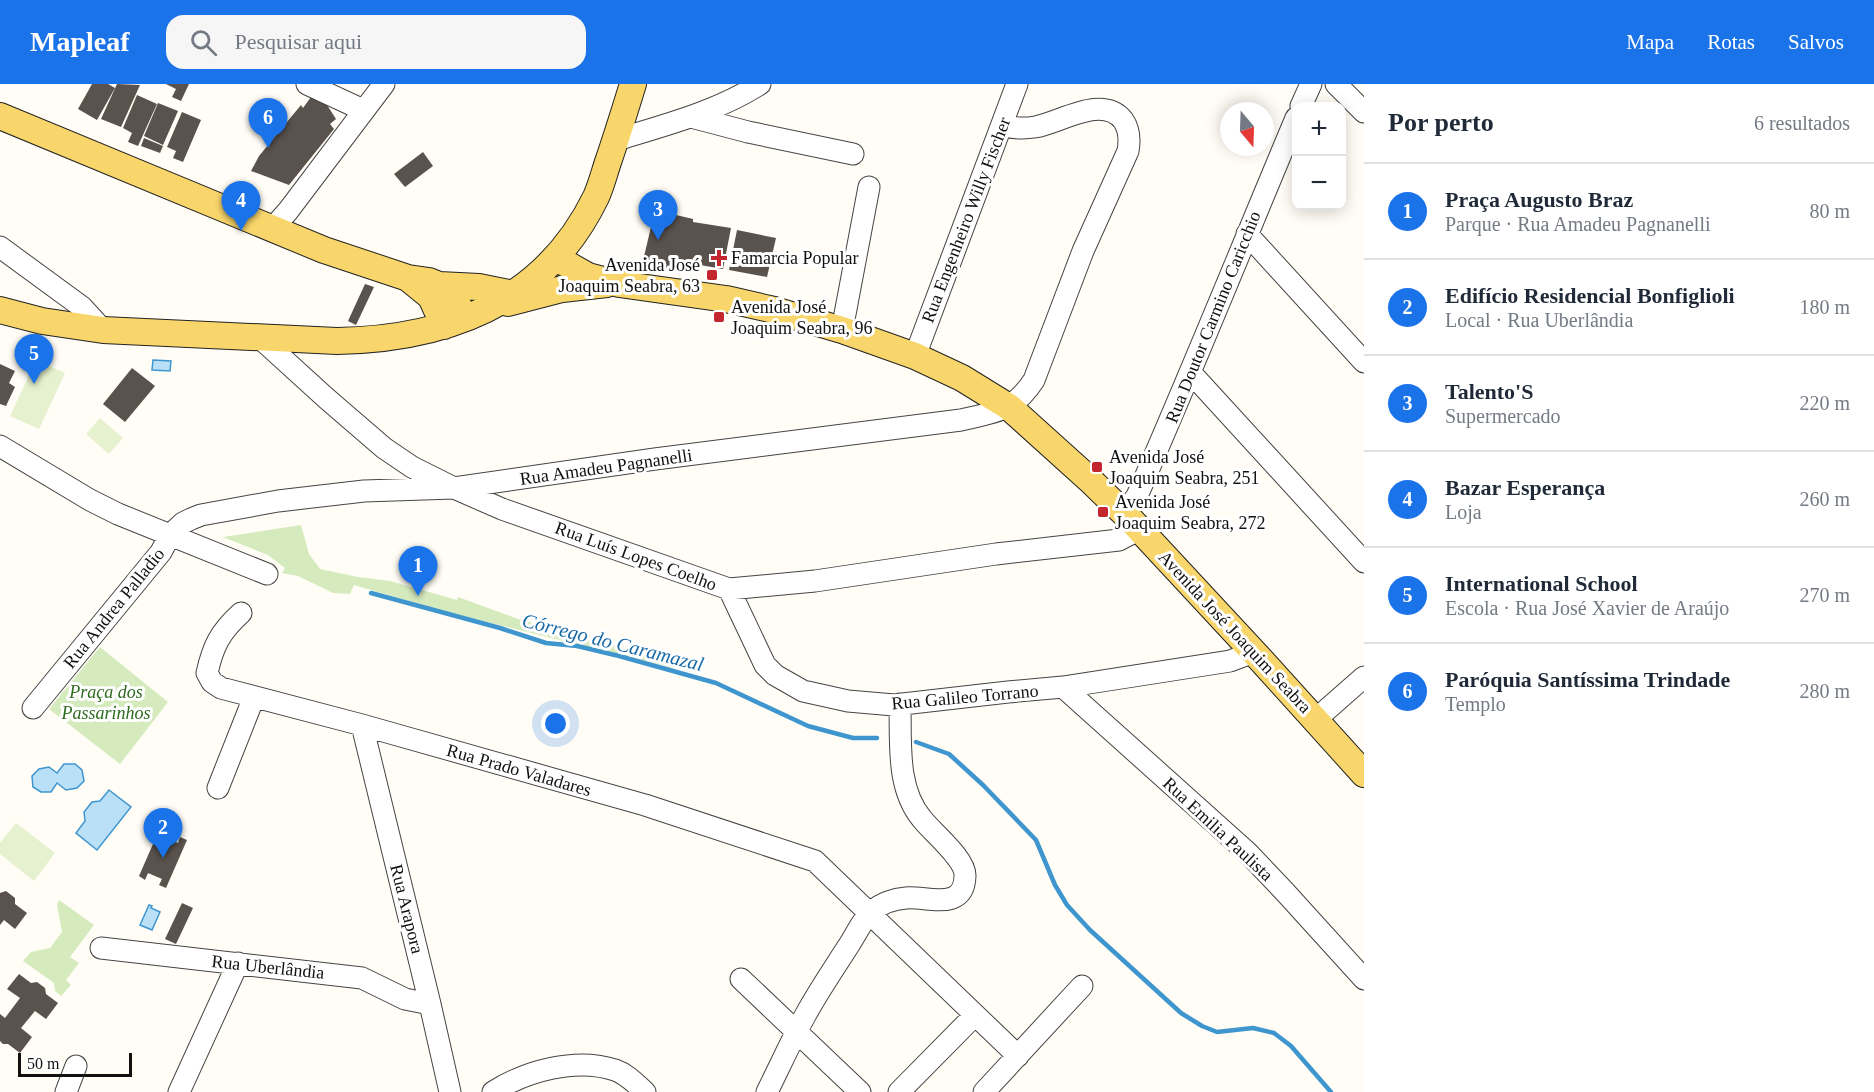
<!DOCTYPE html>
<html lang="pt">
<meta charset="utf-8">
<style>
body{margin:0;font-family:"Times New Roman",serif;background:#f6f6f7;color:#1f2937}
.controls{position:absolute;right:18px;top:18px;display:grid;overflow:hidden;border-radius:12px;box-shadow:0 3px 15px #0003}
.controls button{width:54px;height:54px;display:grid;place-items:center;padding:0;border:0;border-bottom:2px solid #e0e1e3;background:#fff;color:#1f2937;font:30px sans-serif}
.compass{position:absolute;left:1220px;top:18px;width:54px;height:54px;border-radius:50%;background:#fff;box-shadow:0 3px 15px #0003;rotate:161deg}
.scale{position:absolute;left:18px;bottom:15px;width:114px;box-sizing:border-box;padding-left:6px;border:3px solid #111;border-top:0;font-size:16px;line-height:21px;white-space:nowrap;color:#111;-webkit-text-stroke:4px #fff;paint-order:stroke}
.you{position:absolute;left:556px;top:640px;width:21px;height:21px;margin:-15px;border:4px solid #fff;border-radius:50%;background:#1a73e8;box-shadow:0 0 0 9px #1a73e833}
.badge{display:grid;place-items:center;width:39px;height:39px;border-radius:50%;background:#1a73e8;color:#fff;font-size:20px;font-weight:700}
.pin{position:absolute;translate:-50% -50px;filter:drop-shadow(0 2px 3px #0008)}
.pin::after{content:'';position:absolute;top:32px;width:21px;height:18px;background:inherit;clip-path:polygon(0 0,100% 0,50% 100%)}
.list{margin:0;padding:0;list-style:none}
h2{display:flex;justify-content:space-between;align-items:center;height:78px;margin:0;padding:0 24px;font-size:26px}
h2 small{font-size:20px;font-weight:400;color:#747a83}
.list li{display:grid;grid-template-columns:39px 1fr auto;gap:18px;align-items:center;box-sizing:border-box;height:96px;padding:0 24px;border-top:2px solid #e0e1e3}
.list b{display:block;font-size:22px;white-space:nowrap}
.list p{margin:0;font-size:20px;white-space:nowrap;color:#747a83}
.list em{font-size:20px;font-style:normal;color:#747a83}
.icon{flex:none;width:33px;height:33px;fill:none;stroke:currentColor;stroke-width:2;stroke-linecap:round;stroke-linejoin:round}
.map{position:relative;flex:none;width:1364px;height:1008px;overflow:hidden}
header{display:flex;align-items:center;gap:36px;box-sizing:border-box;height:84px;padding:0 30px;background:#1a73e8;color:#fff}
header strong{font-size:28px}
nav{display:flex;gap:33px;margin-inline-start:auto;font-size:21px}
.search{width:420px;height:54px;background:#f6f6f7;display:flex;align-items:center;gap:15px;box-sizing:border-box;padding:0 21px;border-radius:18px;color:#747a83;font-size:22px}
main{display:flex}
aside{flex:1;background:#fff}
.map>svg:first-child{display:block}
</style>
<header>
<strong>Mapleaf</strong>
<div class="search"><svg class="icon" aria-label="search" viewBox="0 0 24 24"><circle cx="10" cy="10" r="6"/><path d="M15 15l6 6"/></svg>Pesquisar aqui</div>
<nav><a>Mapa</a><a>Rotas</a><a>Salvos</a></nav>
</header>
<main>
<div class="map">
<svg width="1364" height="1008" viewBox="0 0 1364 1008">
<rect width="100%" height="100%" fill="#fffdf5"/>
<!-- green -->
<path fill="#d5ebbd" d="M301,441L309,470L320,485L358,493L390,497L457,516L458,513L518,535L585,552V555C616,563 648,568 680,575L679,576L676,575L673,584L450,529L354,501L350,510L333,509L298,492L282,489L285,484L268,471L223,453Z
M100,563L168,618L120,680L49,625Z
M59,816L94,841L70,873L79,879L66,896L71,901L61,912L55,907L54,899L23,877L31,868L50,864L62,848L57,821Z"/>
<!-- pitch -->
<path fill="#e6f2cf" d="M36,276L65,289L39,345L10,332Z
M100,334L123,354L109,370L86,350Z
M16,739L55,769L34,797L0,770V759Z"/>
<!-- water -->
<path fill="#b9e0f7" stroke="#3f96cf" stroke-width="1.5" d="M153,276L171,277L170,287L152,286Z
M64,680H75L82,686L84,697L77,704L66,706L57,699L51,708H41L33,703L32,692L39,685L49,683L57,689Z
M109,706L131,723L97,766L76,749L85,737L84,728L92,718L100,717Z
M149,821L152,822L151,824L160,828L152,846L140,841Z"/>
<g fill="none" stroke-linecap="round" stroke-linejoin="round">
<!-- stream -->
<path stroke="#3f96cf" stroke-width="4.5" d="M371,509L500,544L546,559L577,562L619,572L716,599L808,642L853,654H877
M916,658L949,670L983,701L1036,756L1055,801L1067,821L1090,846L1181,929L1202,942L1217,948L1253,944L1274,949L1291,962L1331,1008"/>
</g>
<!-- building -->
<path fill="#5a524d" d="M92,0H108L115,4L97,36L78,25Z
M117,0L140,1L121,43L101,35Z
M166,0H189L181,17L172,13L176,5Z
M137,11L157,20L138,62L128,58L132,49L123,44Z
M311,13L327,21L336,35L330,40L334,45L289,101L251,87L259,72L301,21L303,24Z
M158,19L178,27L163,61L144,52Z
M182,28L201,36L183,78L173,74L176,67L167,63Z
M144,54L163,62L160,69L141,62Z
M423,68L433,82L405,103L394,90Z
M655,126L693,135V138L731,144L723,185L683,178L681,187L642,181Z
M737,146L776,154L767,193L729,186Z
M365,200L374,203L356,241L348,237Z
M0,280L15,287L9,299L15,303L6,322L0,320Z
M132,284L155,302L125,338L103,320Z
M160,744L167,747L164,753L178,759L180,753L187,756L166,804L159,801L162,795L148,789L145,796L139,792Z
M6,807L15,814V820L27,829L15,845L4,836L0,841V809Z
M182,819L193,824L176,860L165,855Z
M19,890L31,899L37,898L45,904L46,910L58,919L46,935L35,927L21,944L32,953L20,969L8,960H3L0,957V930L5,934L20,914L7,905Z"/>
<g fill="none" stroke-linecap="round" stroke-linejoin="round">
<defs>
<path id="minor" d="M307,0L363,26
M1336,0L1364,28
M1301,22L1311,0
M691,33L748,48L853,70
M616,56C665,41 716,28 760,0
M272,145L288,127L384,0
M1247,150L1364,278
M0,163L82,223L103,246
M842,246L869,103
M259,253L326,314L384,364L412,383L454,404L502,425L729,505L815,497L996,470L1119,456L1140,445
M915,272L1017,0
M1191,289L1364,478
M0,362L90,416L118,430L267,490
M1124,430L1137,412C1192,287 1243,160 1296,34
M729,505L765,581L775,591L803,607L848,617L894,621L1008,608L1063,603L1230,577L1254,568
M241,529C220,548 213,562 207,589L212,598L221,604L362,641L645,721L815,777L1018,972
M1063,603L1247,768L1285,808L1364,895
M33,624L161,468L170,451L183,439L191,435L201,431L278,417L364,407L454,404L655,375L961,336C996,328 1014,327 1034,296L1083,167L1128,67C1130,56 1130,46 1123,36C1102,10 1060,39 1035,43C1023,45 1013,44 1002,42
M1315,636L1364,593
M362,641L430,920L450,1008
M218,704L254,613
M101,864L362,894L405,915L430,920
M741,895L860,1008
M66,1008L76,982
M179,1008L238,879
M493,1008C526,987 576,973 615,986C627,990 636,1000 645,1008
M767,1008C780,982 792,955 806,930C818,908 833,886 847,864C855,853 862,835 873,827C881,819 895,815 906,814C927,812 964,828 965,792C966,775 932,748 922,735C896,704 901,658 900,620
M899,1008L974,932
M984,1008L1082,902"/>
<path id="major" d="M0,32L324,166L408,194L429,197L439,201L448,207L454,215L465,233
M556,174L588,192L619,200L726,215L774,226L842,246L915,272L962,294L1009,323L1090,396L1130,435L1261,576L1364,690
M409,195L431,213L444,242
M439,201L479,203L514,210
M508,219L562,205L607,200
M0,226L42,237L103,246L337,257C449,255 545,218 596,113C601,102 604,90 608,78C617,52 625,26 633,0"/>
</defs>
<!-- minor casing -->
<use href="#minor" stroke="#444" stroke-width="23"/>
<!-- major casing -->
<use href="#major" stroke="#222" stroke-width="28"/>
<!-- minor -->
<use href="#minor" stroke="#fff" stroke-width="21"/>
<!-- major -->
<use href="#major" stroke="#f9d66b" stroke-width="26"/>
</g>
<!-- markers -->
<g fill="#c4262e" stroke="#fff" stroke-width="2">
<path d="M716 165h6v6h6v6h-6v6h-6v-6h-6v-6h6z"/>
<rect x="706" y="185" width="12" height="12" rx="3"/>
<rect x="713" y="227" width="12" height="12" rx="3"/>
<rect x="1091" y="377" width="12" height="12" rx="3"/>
<rect x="1097" y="422" width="12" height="12" rx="3"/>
</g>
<g text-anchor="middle" stroke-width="6" stroke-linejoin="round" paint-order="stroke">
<!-- street labels -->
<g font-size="18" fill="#111" stroke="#fff">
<text transform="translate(966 136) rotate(-69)" y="6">Rua Engenheiro Willy Fischer</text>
<text transform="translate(1213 233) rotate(-68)" y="6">Rua Doutor Carmino Caricchio</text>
<text transform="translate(606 383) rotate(-8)" y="6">Rua Amadeu Pagnanelli</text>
<text transform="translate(636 472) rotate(20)" y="6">Rua Luís Lopes Coelho</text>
<text transform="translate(114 524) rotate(-51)" y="6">Rua Andrea Palladio</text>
<text transform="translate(1235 548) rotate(47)" y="6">Avenida José Joaquim Seabra</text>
<text transform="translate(965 613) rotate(-5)" y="6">Rua Galileo Torrano</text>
<text transform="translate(519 686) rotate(16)" y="6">Rua Prado Valadares</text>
<text transform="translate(1218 745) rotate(43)" y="6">Rua Emilia Paulista</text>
<text transform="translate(407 825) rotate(76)" y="6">Rua Arapora</text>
<text transform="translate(268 883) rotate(6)" y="6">Rua Uberlândia</text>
</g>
<!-- poi labels -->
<g font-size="18" fill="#111" stroke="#fff" text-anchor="start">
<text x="731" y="180">Famarcia Popular</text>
<text x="700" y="187" text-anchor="end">Avenida José<tspan x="700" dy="21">Joaquim Seabra, 63</tspan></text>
<text x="731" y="229">Avenida José<tspan x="731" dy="21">Joaquim Seabra, 96</tspan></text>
<text x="1109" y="379">Avenida José<tspan x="1109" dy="21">Joaquim Seabra, 251</tspan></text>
<text x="1115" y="424">Avenida José<tspan x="1115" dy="21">Joaquim Seabra, 272</tspan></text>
</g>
<!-- park labels -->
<g font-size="18" font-style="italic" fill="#2f6b1f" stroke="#fff">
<text x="106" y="614">Praça dos<tspan x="106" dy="21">Passarinhos</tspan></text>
</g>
<!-- water labels -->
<g font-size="20" font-style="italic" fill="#1768a6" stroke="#fff">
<text transform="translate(613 558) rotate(14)" y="7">Córrego do Caramazal</text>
</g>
</g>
</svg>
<div class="controls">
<button>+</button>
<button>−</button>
</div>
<svg class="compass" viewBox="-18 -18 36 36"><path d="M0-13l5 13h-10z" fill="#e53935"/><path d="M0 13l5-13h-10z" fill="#747a83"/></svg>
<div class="scale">50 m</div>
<div class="you"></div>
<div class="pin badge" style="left:418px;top:512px">1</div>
<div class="pin badge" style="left:163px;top:774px">2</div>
<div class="pin badge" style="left:658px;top:156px">3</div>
<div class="pin badge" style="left:241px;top:147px">4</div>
<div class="pin badge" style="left:34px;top:300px">5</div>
<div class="pin badge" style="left:268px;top:64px">6</div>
</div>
<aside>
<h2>Por perto<small>6 resultados</small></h2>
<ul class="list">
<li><span class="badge">1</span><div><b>Praça Augusto Braz</b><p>Parque · Rua Amadeu Pagnanelli</p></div><em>80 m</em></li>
<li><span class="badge">2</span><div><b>Edifício Residencial Bonfiglioli</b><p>Local · Rua Uberlândia</p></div><em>180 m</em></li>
<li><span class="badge">3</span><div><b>Talento'S</b><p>Supermercado</p></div><em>220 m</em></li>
<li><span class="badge">4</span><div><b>Bazar Esperança</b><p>Loja</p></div><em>260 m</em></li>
<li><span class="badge">5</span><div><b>International School</b><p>Escola · Rua José Xavier de Araújo</p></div><em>270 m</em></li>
<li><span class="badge">6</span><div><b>Paróquia Santíssima Trindade</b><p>Templo</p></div><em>280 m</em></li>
</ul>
</aside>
</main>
